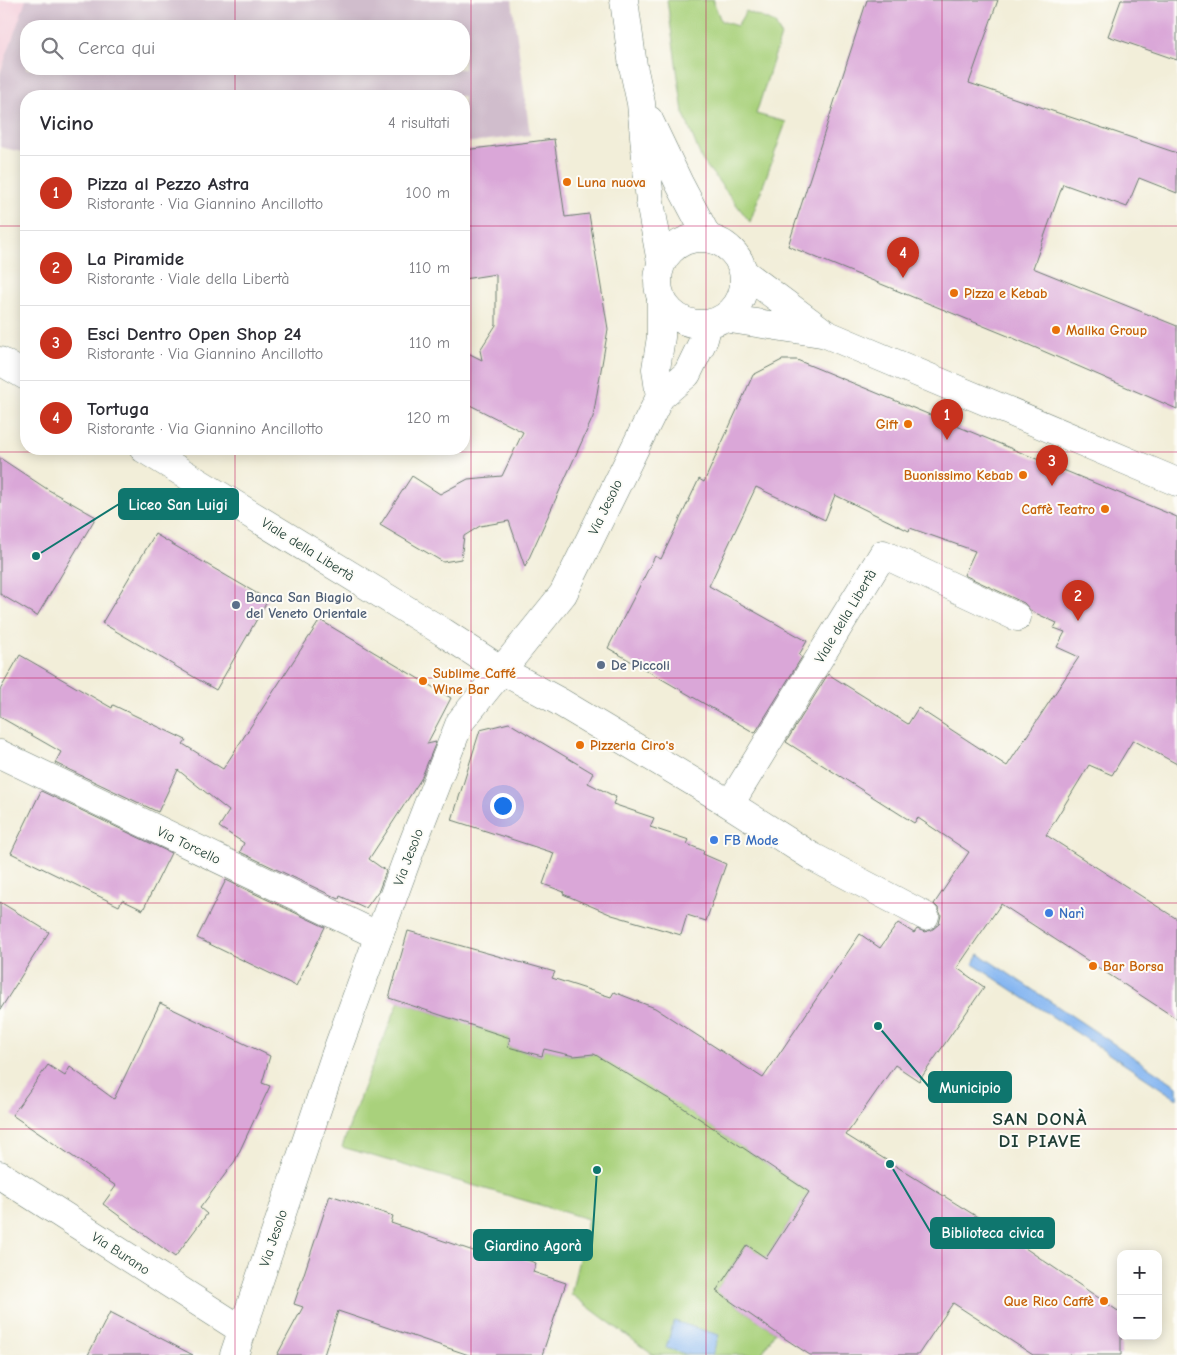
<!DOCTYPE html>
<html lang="it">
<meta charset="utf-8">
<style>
body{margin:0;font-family:"Comic Neue",sans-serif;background:#f7f7f7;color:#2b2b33}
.controls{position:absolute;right:15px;bottom:15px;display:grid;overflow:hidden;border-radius:10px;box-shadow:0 2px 12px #0003}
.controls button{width:45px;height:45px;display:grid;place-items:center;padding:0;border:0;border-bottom:1px solid #e1e1e2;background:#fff;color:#2b2b33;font:25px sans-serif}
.you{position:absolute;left:502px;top:805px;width:18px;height:18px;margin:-12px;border:4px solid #fff;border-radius:50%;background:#1a73e8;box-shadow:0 0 0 8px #1a73e833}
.badge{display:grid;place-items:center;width:32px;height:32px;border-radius:50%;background:#c8321e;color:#fff;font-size:16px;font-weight:700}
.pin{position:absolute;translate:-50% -41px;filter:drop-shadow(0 1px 2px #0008)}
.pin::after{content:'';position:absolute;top:26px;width:18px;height:15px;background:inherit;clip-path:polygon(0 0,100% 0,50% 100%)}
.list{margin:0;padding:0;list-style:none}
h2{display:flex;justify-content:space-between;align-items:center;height:65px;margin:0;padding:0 20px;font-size:21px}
h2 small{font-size:16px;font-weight:400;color:#7c7c81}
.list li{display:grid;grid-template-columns:32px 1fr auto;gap:15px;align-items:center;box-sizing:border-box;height:75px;padding:0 20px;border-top:1px solid #e1e1e2}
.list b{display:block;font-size:19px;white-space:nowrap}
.list p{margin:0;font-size:16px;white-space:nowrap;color:#7c7c81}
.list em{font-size:16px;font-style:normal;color:#7c7c81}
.icon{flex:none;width:28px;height:28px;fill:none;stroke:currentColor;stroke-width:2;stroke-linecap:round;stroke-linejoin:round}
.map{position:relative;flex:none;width:1177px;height:1355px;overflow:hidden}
.search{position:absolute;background:#fff;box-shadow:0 2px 12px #0003;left:20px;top:20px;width:450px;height:55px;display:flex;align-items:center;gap:12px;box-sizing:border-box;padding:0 18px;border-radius:20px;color:#7c7c81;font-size:19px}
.panel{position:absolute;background:#fff;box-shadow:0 2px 12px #0003;left:20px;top:90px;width:450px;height:365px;border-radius:20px}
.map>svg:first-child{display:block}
</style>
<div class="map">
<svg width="1177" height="1355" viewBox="0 0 1177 1355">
<rect width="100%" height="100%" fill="#fdfcf7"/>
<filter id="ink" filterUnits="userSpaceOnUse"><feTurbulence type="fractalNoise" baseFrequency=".02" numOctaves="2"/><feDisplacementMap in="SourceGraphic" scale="10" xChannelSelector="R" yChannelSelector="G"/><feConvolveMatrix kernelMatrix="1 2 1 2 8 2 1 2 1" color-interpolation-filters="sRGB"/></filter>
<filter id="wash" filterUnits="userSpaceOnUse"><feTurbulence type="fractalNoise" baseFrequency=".0096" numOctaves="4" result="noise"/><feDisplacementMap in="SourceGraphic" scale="20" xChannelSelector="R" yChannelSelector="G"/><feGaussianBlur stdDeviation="1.12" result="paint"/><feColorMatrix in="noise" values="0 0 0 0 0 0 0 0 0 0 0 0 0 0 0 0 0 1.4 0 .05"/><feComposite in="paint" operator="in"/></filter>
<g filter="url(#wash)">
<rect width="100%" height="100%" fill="#f2eed9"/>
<!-- built -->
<path fill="#f4cfdc" d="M0,0H27L0,74Z"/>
<!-- industrial -->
<path fill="#d0bdcc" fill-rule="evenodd" d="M26,0H512L530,135L464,143V96H26V153L0,147V74ZM26,26H464V69H26Z"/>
<!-- green -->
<path fill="#a9d17c" stroke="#648758" d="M667,0H714V3L721,21L737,26L746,11L775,23L781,36L756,114L786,122L750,222L702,160L683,112Z
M399,1001L510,1038L508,1047L541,1056L544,1049L574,1056L621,1051L679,1105L809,1192L766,1258L746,1245L716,1291L775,1332L761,1355H653L571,1294L588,1219L342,1147L362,1091Z"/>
<!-- water -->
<path fill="#85b6f1" stroke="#527a92" d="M979,954L1177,1086V1099L973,964Z
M674,1321L719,1335L712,1355H689L666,1348Z"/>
<g id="blocks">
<!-- building -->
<path fill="#daa7d8" d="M867,0H998L969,83L1177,153V193L1139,178L1127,207L1063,184L1033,268L1177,326V409L1013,338L788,246Z
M1121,0H1177V60L1108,36Z
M554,139L565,217L589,214L608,329L593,417L525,567L509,521L480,526L464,536L461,559L443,562L380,525L412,476L440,494L468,479L502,476L523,432L464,402V351L482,360L480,350L496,325V274L464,279V150Z
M782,360H797L1177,517V764L1133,740L1112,775L1089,765L1046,835L1177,919V1019L1001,904L957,968L984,987L919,1081L895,1065L846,1135L1000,1231L1121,1313V1355H1033L953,1303L918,1355H810L775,1332L716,1291L747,1245L766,1258L809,1192L679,1105L594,1054L574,1056L544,1049L542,1056L508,1047L510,1038L389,998L408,931L555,972L552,978L611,997L614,992L655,1008L763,1078L860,934L880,948L898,923L914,933L917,929L925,932L933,929L939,924L941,915L938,908L934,904L969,852L918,818L914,823L786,742L828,674L908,724L918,708L1007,766L1079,657L1057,647L1065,632L1054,628L1057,623L1031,611L1024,603L964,575L975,551L910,528L909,531L835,495L825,520L756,487L709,586L807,641L799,655L802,657L755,733L608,648L655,556L661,559L699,479L704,482L753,375Z
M0,458L47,489L96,517L37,616L0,594Z
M155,534L268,600L216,690L102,623Z
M320,620L451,698L427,744L436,742L421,779L369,859L386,871L379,890L366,908L340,896L339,899L240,852L244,843L219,827L229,811L178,770L158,812L55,763L61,752L0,717V690L20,655L112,708L113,705L186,740L183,744L223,769Z
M509,723L593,773L588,783L616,797L613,804L654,818L650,827L689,840L687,844L704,851L703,854L726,864L706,921L687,915L681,935L612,915L563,894L564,892L543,884L554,853L452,820L480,730Z
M41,791L171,853L143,910L122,900L119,906L11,853Z
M226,880L325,927L296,986L197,938Z
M0,902L49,932L0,1010Z
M160,1003L270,1056L262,1083L270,1086L235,1161L200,1208L207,1214L175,1257L103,1204L116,1186L12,1115L48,1065L65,1076L70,1067L114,1099Z
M330,1195L393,1216L391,1223L491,1257L494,1249L536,1263L533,1272L566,1283L542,1355H469L338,1311L324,1355H277L303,1307L294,1304Z
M110,1312L193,1355H88Z"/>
</g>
</g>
<g filter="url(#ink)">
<use href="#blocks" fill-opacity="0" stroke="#697b6e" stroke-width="1"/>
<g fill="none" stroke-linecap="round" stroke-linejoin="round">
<defs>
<path id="street" d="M0,361L26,376
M660,397L656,369L661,337V300
M144,449L443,632L501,670L560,702L717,796L811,856L925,916
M0,754L379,936
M730,804L883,554L1017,617
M0,1175L242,1330"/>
<path id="secondary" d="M624,0L633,66L641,103L650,202L661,262
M649,120L679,183L708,238
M658 281a43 43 0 1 1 86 0a43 43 0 1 1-86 0Z
M743,272L826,334L1177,482
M724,318L821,333
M234,1355L336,1053L411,848L460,722L563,594L660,397L687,374L704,339L708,324"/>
</defs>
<!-- street casing -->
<use href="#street" stroke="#697b6e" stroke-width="29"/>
<!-- secondary casing -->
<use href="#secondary" stroke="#697b6e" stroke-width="29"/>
<!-- street -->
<use href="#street" stroke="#fff" stroke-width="28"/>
<!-- secondary -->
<use href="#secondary" stroke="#fff" stroke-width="28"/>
</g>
</g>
<!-- grid -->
<path fill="none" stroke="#c2185b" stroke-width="1" stroke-opacity="0.55" d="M235,0V26M471,0V1355M706,0V1355M942,0V1355M235,69V96M0,226H26M464,226H1177M235,449V1355M0,452H1177M0,678H1177M0,903H1177M0,1129H1177"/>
<!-- markers -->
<g fill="#e8710a" stroke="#fdfcf7" stroke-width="2">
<circle cx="567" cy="182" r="5"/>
<circle cx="954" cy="293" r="5"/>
<circle cx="1056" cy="330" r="5"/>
<circle cx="908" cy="424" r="5"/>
<circle cx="1023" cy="475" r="5"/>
<circle cx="1105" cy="509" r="5"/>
<circle cx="423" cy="681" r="5"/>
<circle cx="580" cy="745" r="5"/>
<circle cx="1093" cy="966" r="5"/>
<circle cx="1104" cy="1301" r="5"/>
</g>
<g fill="#5c6f8a" stroke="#fdfcf7" stroke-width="2">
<circle cx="236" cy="605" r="5"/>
<circle cx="601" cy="665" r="5"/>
</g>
<g fill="#3f7fe0" stroke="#fdfcf7" stroke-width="2">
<circle cx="714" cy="840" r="5"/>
<circle cx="1049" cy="913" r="5"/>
</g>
<g text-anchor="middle" stroke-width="4" stroke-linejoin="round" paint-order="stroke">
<!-- food labels -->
<g font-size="14" font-weight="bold" fill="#c56008" stroke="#fdfcf7" text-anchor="start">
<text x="577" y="187">Luna nuova</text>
<text x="964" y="298">Pizza e Kebab</text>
<text x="1066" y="335">Malika Group</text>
<text x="898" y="429" text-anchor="end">Gift</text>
<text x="1013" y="480" text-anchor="end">Buonissimo Kebab</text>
<text x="1095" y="514" text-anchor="end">Caffè Teatro</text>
<text x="433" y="678">Sublime Caffé<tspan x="433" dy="16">Wine Bar</tspan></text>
<text x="590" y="750">Pizzeria Ciro's</text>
<text x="1103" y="971">Bar Borsa</text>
<text x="1094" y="1306" text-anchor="end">Que Rico Caffè</text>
</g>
<!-- street labels -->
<g font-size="14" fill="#1f3d34" stroke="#fdfcf7">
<text transform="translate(605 507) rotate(-64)" y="5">Via Jesolo</text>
<text transform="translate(308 549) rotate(32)" y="5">Viale della Libertà</text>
<text transform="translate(845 616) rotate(-59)" y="5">Viale della Libertà</text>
<text transform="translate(189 845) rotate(26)" y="5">Via Torcello</text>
<text transform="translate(408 857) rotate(-69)" y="5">Via Jesolo</text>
<text transform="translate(273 1238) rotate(-71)" y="5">Via Jesolo</text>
<text transform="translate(121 1253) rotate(33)" y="5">Via Burano</text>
</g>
<!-- service labels -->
<g font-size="14" font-weight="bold" fill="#4e5e75" stroke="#fdfcf7" text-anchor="start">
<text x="246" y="602">Banca San Biagio<tspan x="246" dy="16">del Veneto Orientale</tspan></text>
<text x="611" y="670">De Piccoli</text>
</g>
<!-- shop labels -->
<g font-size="14" font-weight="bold" fill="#366cbe" stroke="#fdfcf7" text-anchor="start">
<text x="724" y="845">FB Mode</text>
<text x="1059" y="918">Narì</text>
</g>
<!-- district labels -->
<g font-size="19" font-weight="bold" letter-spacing="1" fill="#1f3d34" stroke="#fdfcf7">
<text x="1040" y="1125">SAN DONÀ<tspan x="1040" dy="22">DI PIAVE</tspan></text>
</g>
</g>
<!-- callouts -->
<path fill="none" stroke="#0f766e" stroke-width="2" d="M36 556L119 504M878 1026L929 1087M890 1164L931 1233M597 1170L592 1245"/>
<g fill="#0f766e" stroke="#fdfcf7" stroke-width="2">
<circle cx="36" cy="556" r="5"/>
<circle cx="878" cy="1026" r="5"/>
<circle cx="890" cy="1164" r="5"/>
<circle cx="597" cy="1170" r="5"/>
</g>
<g fill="#0f766e" stroke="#0f766e" stroke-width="2">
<rect x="119" y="489" width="119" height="30" rx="5"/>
<rect x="929" y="1072" width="82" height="30" rx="5"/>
<rect x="931" y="1218" width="123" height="30" rx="5"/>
<rect x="474" y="1230" width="118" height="30" rx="5"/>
</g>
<g font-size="15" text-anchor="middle" font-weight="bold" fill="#fff">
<text x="178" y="510">Liceo San Luigi</text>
<text x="970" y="1093">Municipio</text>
<text x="993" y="1238">Biblioteca civica</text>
<text x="533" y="1251">Giardino Agorà</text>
</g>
</svg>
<div class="controls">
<button>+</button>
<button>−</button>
</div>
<div class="you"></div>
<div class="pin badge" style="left:947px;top:440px">1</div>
<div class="pin badge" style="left:1078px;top:621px">2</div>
<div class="pin badge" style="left:1052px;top:486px">3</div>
<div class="pin badge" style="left:903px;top:278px">4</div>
<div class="search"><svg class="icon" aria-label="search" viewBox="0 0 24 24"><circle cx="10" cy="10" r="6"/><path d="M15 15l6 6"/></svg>Cerca qui</div>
<section class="panel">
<h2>Vicino<small>4 risultati</small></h2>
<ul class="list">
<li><span class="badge">1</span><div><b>Pizza al Pezzo Astra</b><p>Ristorante · Via Giannino Ancillotto</p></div><em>100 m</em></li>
<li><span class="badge">2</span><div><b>La Piramide</b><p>Ristorante · Viale della Libertà</p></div><em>110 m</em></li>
<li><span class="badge">3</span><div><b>Esci Dentro Open Shop 24</b><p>Ristorante · Via Giannino Ancillotto</p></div><em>110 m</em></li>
<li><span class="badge">4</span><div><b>Tortuga</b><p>Ristorante · Via Giannino Ancillotto</p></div><em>120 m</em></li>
</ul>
</section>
</div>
